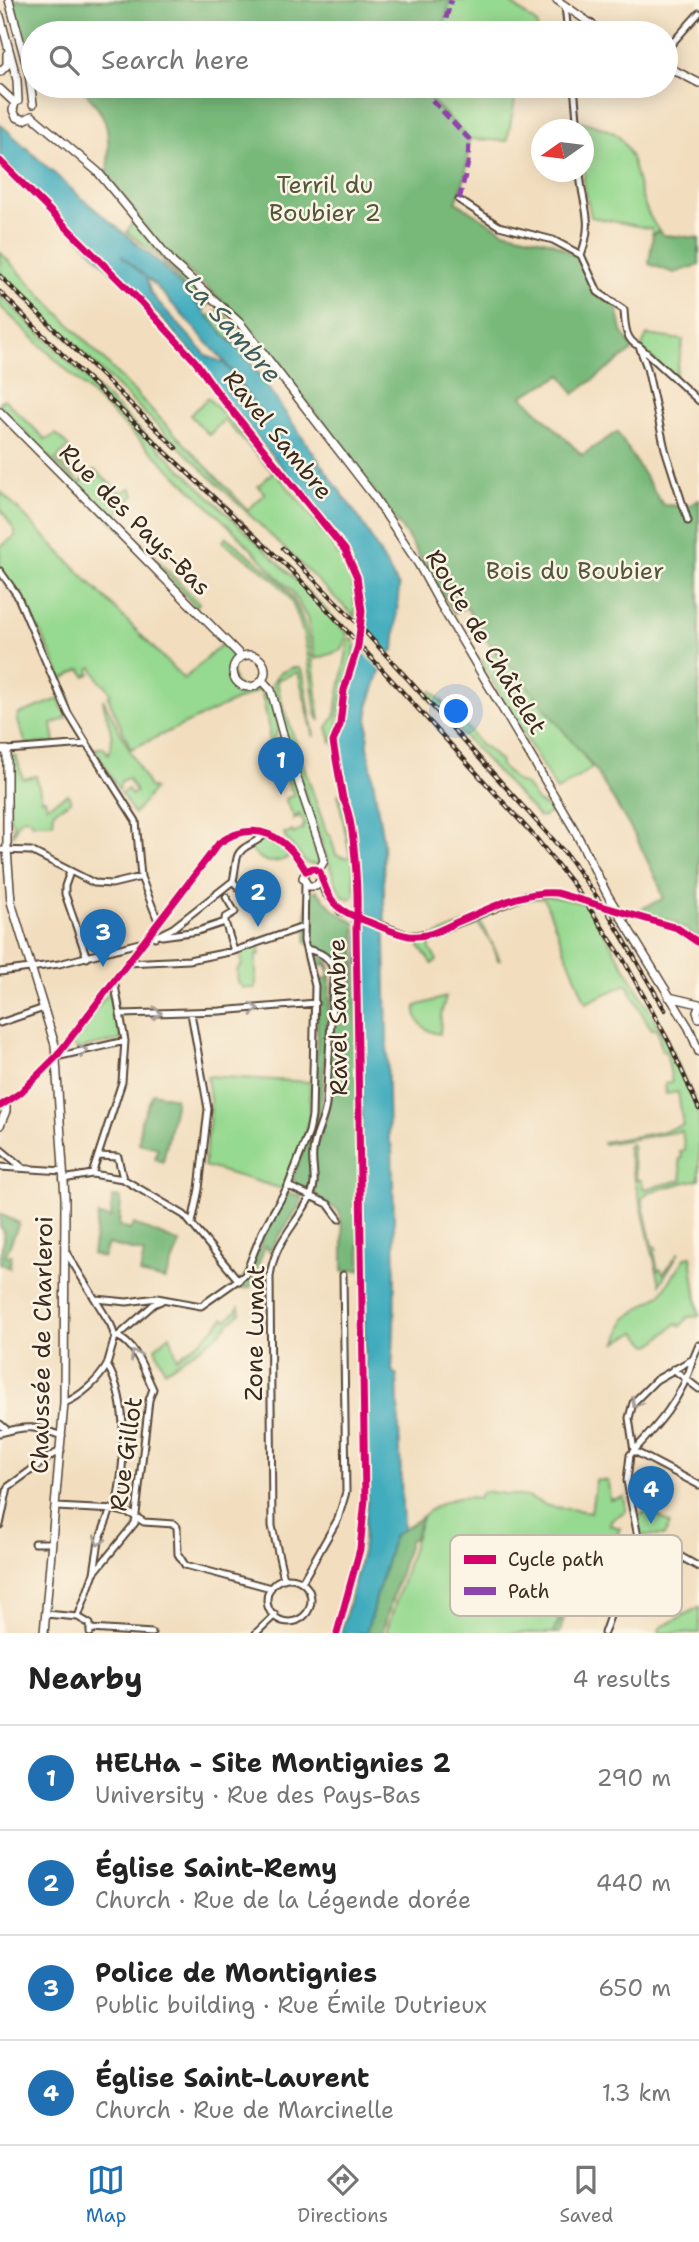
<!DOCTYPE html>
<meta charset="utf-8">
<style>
body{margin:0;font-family:"Shantell Sans",sans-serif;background:#f2f2f2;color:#222}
.compass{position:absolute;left:531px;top:119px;width:63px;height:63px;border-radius:50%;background:#fff;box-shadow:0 4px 18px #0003;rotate:256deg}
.you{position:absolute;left:457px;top:712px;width:24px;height:24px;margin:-18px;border:5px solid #fff;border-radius:50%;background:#1a73e8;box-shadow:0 0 0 10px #1a73e833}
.badge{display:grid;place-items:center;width:46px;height:46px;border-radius:50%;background:#1f6fb2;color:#fff;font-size:23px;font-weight:700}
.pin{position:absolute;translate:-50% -58px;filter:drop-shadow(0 2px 4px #0008)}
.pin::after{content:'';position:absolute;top:37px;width:24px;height:21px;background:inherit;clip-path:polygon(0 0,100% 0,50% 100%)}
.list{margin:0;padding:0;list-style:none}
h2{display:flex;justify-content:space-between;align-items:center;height:91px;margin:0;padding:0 28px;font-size:30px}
h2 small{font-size:23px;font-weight:400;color:#767676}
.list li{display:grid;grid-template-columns:46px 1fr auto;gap:21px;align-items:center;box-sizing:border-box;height:105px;padding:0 28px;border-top:2px solid #e0e0e0}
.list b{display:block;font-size:26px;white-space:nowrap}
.list p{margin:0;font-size:23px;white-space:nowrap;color:#767676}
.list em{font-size:23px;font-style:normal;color:#767676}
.icon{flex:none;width:38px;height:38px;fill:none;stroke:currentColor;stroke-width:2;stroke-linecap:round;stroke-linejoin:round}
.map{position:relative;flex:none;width:699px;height:1633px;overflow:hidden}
.search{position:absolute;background:#fff;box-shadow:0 4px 18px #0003;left:21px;right:21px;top:21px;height:77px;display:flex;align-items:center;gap:18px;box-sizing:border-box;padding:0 24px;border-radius:38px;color:#767676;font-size:26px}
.sheet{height:511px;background:#fff}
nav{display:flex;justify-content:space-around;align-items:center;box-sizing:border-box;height:98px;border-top:2px solid #e0e0e0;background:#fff;font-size:19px;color:#767676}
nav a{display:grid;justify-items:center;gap:4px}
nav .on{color:#1f6fb2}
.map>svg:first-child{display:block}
</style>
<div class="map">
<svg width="699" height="1633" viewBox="0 0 699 1633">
<rect width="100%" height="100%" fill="#fcf5e5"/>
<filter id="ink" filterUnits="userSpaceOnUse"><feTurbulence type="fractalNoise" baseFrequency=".0143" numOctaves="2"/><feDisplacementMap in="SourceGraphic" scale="14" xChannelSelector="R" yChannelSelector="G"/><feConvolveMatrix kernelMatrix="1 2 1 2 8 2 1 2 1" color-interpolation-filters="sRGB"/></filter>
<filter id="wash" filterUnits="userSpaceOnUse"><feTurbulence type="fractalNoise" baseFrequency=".00686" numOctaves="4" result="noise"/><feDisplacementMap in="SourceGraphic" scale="28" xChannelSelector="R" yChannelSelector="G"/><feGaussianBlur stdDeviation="1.57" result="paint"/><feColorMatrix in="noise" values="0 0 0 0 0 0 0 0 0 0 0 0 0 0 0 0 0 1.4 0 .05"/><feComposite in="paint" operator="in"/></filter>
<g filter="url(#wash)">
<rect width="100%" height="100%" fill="#f2debf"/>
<!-- green -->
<path fill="#96d990" stroke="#688257" stroke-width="2" d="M450,0H507L537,24L538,33H442Z
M430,86H482V88L516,95L507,141L469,139L430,98L428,94Z
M581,121C591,125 608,128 617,135C632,149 635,173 640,191C644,206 650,219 659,231L652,234V229L591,217L584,182V130L581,129Z
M133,222L171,268L211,303L203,310L161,258L127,232Z
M0,252L248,510L265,494L258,486L273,472L224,420L209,435L190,415L208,398C246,437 281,477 314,520C330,543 351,567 354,595C355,602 355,610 355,617L0,273Z
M0,295L320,603L348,635L342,650L316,659L307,618L292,591L230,527L0,306Z
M220,309L240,331L230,338L264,379L262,380L209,317Z
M647,335L683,340L675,379L641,348Z
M4,399L46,440L56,434L69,447L56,459L80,483L95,470L120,493L131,488L134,495L115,516L199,603L196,607L151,558L113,522L0,407V402Z
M0,491L184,679L222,644C246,656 220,671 241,688L264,686L269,690L279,729L273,739L268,757L269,730L261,689L131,749L108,697L111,694L105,684L101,683L92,667L89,669L90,674L85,676L81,669L62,679L70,699L66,702L55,677L60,674L39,629L35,630L19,596L0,568V547L15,536V531L0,508Z
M226,537C245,553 268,567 284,586C314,623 314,676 320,721L316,714C310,676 307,612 279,585C263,568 242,556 223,542Z
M352,639L356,643L340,709L337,732L331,742L327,727L335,716L349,640Z
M499,652L558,721L592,768L557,791L481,662Z
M292,668H299L303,673L314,737L298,672L277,680L280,697L327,834L330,835L336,855L346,858L350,856L338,793C359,823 351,861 355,895L350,899L344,897L336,884L280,718L272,684L279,673Z
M432,691L469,730L481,746L487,748L501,762V766L517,782L526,785L537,801L550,809L554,807L555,810L543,817H539L427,696Z
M59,699L67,718L52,724L55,743L26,744L17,718L19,714Z
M103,699L149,787L154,789L134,814L121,793L128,789L131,795L136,792L128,778L121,781L119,790L95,749L103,747L108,754C118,736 104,716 103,699Z
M282,738L321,859L316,865L306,863L285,837L284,833H290L292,831L294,834L302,829L304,824L302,817L295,819L301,813L294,817L285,799L294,795L282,768L265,775L264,772L278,739Z
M10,756H16L23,779L36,776L42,799H45L47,806L68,794L71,801L54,811L53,823H32L31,819L24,818L19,821L12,836L14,822L10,821Z
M267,837L276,840L289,857C273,865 264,864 251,850H245Z
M541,895L584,903L589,909L630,976L671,1049L692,1096L699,1115V1179L648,1192L642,1199L652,1246H655L657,1250H654L658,1271L661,1269L663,1274L679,1252L660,1284L627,1147L631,1144L633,1149L631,1150L637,1180H641L644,1189L682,1180L679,1159L682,1158L680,1152L685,1150L682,1131L604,1144L603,1142L660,1132L683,1125L678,1092L666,1094L665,1083L672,1082L666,1050L662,1051L657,1029H652C641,1016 636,999 627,984L586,1003L544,898L528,899L508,906L521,900Z
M479,918L500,960H498L492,943L478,924L430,944V949L437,960L432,964L415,940L427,939Z
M254,945L255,948L259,946L260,955H256V988H243L241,984H238L237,970L242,965L240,951Z
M112,989L115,993L121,1040L78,1049L71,1045L72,1039Z
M446,997L441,1015L440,1034C425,1032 414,1021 416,1006Z
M207,1076L310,1082V1115L305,1135L283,1189L204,1166L211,1108Z
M691,1256L699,1316L688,1317L681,1326L677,1323L653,1344L648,1345L636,1332L617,1342L625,1319L661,1294L686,1257Z
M239,1307L240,1313L214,1338L165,1371L155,1348L170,1335L177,1358L203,1339L224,1318L227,1320Z
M596,1480L608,1481L610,1500L624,1497L626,1511L611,1520L610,1525L620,1528L613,1547L587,1540L578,1578L553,1633H386L422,1517C439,1502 455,1495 478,1498L483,1491L528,1497L548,1506L591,1512Z
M650,1510L670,1524L664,1536L641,1535L636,1517Z
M699,1607V1633H659L660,1628Z"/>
<!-- forest -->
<path fill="#78b97a" stroke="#5a724c" stroke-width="2" d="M11,0H450L442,33H33V80Z
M80,86H430L428,94L430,100L469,139C468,162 466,181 456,202L503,231L552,242L579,258L601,298L617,307L622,331L633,350L574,394L562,375L522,396L582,455L617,432L663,505L689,506L699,500V940L686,929L677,926V923L637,911L664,898L660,891L661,889L636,837L594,768L499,652L495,653L466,607L454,613L407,536L331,432L240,317L159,245L105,172L108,170C109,126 110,119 80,86Z
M659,231L663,235L699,238V265L674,273L649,264L653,234Z
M316,890L334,910L355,923L360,1270L343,1271V1231L339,1211L317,1198L315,1192L314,1154L327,1113L331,1004L336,970L335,965L326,952L308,945L306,942L307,896Z
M312,954L324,958L329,963L330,979L321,1109L312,1138L310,1186C302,1192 295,1189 293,1178L315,1118L318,987L316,980L329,978L327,964L313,967L311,955Z
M153,1093L175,1098V1105L163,1162L155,1159L158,1148L139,1143L141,1121Z
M288,1193L300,1195L302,1200L299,1207L269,1251L265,1246L250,1288L236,1289L233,1286C259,1270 260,1235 274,1210C278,1204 283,1198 288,1193Z
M112,1197L121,1198L119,1226L130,1230L134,1224L180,1243L165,1280L140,1274L144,1253L108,1244L103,1258L92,1254L98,1216L111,1218Z
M0,1214L19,1223L5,1257L11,1255L10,1268L0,1263L4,1231L0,1227Z
M422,1517L414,1539H410L382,1633H366L394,1535Z
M587,1540L602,1545L588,1589L581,1587L563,1620L560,1633H553L578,1578Z"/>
<!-- water -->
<path fill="#3facbd" stroke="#3d6b6e" stroke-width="2" fill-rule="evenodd" d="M0,124L79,196L160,263L252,365L363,524L399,587L394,650L386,654L368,707V748L383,842L389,1140L392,1147C394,1222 397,1296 392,1371L397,1375L403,1530L394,1535L366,1633H341L362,1552L367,1501L358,888C357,867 359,812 345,798L335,743C345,727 342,708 346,690C349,678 355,666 358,654C369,611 362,572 338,535L218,390L198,358L144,299L107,267L50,206L0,157ZM121,255L155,285L225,362L257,408L224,363L207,356L151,294L146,277Z"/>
<!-- pier -->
<path fill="#f2debf" d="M360,622L391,656L383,673L356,644Z"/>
</g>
<g filter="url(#ink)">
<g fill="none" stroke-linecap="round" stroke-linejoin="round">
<defs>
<path id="street" d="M565,6L568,33
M666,50L699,13
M574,86L578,130
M580,172C582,208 595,217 581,255L598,292L624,310C625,324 625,341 639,346L699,401
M459,200L499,226L553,240L581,255
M639,346L647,368L665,449L688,521
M0,571L17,595L68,713L87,744
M7,750L87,744L136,821L141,877L158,921
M0,850L31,851L94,883L112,884L141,877
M70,872L65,886V894L87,958
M233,881L241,891L247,905
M225,922V918L235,912L226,897
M162,936L198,931L225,922L234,951
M155,937L173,928L233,881C235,873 235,866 237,858C240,845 259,843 266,833
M127,963L189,960L234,951L303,927
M0,972L59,964L143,942
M191,1013L208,1109L199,1189L192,1223
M122,1014L220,1011L316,1003
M0,1023L44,1008
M56,1057L125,1041
M0,1149L23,1168
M99,1156L118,1157L123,1179
M0,1167L63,1171
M92,1174L123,1179L184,1215L239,1281
M63,1179L92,1174L122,1082L125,1041L114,980
M288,1186L328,1204L339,1219
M66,1252L111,1325L115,1337L107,1365C130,1402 125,1469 115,1510
M96,1299L127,1302L157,1298L201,1306L245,1275L262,1232L288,1186L309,1132L312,1116L315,986L304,941L305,883
M118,1336L154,1304L161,1301
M673,1369L699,1389
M64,1403C80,1397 99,1380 107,1365
M0,1424L8,1431
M0,1433C28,1425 35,1426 62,1436
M634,1451L629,1418L633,1403L656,1380L693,1359L699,1345
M634,1451L699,1485
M56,1507L115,1510L131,1514L144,1522L174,1524L177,1527L178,1554L185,1565L271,1588
M0,1525L8,1487L52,1455L61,1451
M638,1537L662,1546L699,1567
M34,1543H52
M94,1573L135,1523L149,1400L153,1389C145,1373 136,1344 118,1337
M267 1600a22 22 0 1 1 44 0a22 22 0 1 1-44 0Z
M284,1579L272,1526L270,1277C274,1241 297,1225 311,1195C318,1180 311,1167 313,1152C314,1136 324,1121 326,1105L334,971C330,957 321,952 306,949
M302,1582L338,1519L346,1492L343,1275
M46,1614L78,1617
M90,1629L152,1633
M90,1633V1624L78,1617L94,1573L99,1541L111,1509
M256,1633L275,1615
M604,1633L638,1537L627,1481L630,1455C657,1426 683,1398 693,1359"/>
<path id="secondary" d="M9,0L29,74L33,104
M557,0L604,33
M0,16L17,80L18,101
M666,66L699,83
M0,72L7,65V54
M0,89L15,103
M15,103L13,110L16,117L24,120L32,116
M32,116L98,172L173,263L240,323L373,495L419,565L442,607L574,829L607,894L689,1028L699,1052
M0,412L242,657
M233 671a16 16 0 1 1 32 0a16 16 0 1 1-32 0Z
M262,680L271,690L285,742L322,852L324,861L318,871
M0,750H7V850L11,902L55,1045L65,1198L64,1403L44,1633
M306,871L313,868L320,872L325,892L341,911L409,936L433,933L526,895L557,893
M306,871L303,878L308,886H316L321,880
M639,917L677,928L699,943
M669,997L699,1004
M699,1007L697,1012L699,1018
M0,1106L20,1093L56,1057L219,843C256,818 286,836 306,871
M0,1125L6,1111V1103"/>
</defs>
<!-- street casing -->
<use href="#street" stroke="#564536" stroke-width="9"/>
<!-- secondary casing -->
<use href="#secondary" stroke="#564536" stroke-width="10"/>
<!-- street -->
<use href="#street" stroke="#fff" stroke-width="5"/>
<!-- secondary -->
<use href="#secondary" stroke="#fff" stroke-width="7"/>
<defs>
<path id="rail" d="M0,276L176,448
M0,292L73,365L293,572L535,837L575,887L622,957L669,1042L699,1109
M283,548L359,625L566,854L609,914L665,1010"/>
</defs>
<!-- rail casing -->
<use href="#rail" stroke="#3b2a1e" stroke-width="4.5"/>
<!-- rail -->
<use href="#rail" stroke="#fcf5e5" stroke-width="2" stroke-dasharray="5" stroke-linecap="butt"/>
<defs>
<path id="secondary-bridge" d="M557,893L639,917"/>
</defs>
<!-- secondary-bridge casing -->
<use href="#secondary-bridge" stroke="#564536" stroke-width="10" stroke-linecap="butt"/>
<!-- secondary-bridge -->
<use href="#secondary-bridge" stroke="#fff" stroke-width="7"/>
<!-- quiet -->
<path stroke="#8e44ad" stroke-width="5" stroke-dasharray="10 5" stroke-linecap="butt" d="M442,33L451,0
M431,86L430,98L469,139L468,163L459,200"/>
<defs>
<path id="cycleway" d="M0,161L140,301L195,361L217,392L345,550L357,577L362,611L358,646L344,690L340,725L333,742L343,799C355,818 359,902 356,926L365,1499L360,1549L337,1633
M306,871L313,868L320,872C329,904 337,911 369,922C382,927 396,934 409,936C426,938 441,930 455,923C488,910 521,890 557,893L677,928L699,943
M0,1106L20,1093L56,1057L219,843C256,818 286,836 306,871"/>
</defs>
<!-- cycleway casing -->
<use href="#cycleway" stroke="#fcf5e5" stroke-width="11"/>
<!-- cycleway -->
<use href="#cycleway" stroke="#d6006c" stroke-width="7"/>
</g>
<!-- one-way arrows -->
<defs><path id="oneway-chevron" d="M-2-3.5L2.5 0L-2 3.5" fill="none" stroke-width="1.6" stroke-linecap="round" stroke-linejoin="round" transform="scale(1.75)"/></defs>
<g stroke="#a79f9a">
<use href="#oneway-chevron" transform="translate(254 1009) rotate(-4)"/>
<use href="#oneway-chevron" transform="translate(157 1013) rotate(1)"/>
<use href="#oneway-chevron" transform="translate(83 1051) rotate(-12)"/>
<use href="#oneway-chevron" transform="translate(135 1355) rotate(-120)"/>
<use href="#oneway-chevron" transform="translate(636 1403) rotate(122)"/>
<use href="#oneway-chevron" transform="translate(99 1541) rotate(108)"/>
</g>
</g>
<g text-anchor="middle" stroke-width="5" stroke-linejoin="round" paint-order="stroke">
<!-- park labels -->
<g font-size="24" fill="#52563a" stroke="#fcf5e5">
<text x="325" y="193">Terril du<tspan x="325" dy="28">Boubier 2</tspan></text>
<text x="575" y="579">Bois du Boubier</text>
</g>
<!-- street labels -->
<g font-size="24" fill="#3b2a1e" stroke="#fcf5e5">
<text transform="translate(278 435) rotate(51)" y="8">Ravel Sambre</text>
<text transform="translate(135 520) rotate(45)" y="8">Rue des Pays-Bas</text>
<text transform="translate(486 642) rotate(59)" y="8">Route de Châtelet</text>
<text transform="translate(338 1017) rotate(-91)" y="8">Ravel Sambre</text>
<text transform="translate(255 1333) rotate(-89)" y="8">Zone Lumat</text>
<text transform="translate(42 1345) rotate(-89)" y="8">Chaussée de Charleroi</text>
<text transform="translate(126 1454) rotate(-82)" y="8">Rue Gillot</text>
</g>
<!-- water labels -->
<g font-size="26" font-style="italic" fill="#3d5e5e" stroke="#fcf5e5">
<text transform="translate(233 329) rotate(49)" y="9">La Sambre</text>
</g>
</g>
<!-- legend -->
<rect x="450" y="1535" width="232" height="81" rx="10" fill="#fcf5e5" stroke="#c2b8a9" stroke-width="2"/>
<rect x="464" y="1555" width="32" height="9" fill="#d6006c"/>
<rect x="464" y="1587" width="32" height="8" fill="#8e44ad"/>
<g font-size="19" fill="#3b2a1e">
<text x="508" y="1566">Cycle path</text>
<text x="508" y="1598">Path</text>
</g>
</svg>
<svg class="compass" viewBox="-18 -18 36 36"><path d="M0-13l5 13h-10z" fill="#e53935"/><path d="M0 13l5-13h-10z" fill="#767676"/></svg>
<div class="you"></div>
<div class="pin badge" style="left:281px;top:795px">1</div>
<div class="pin badge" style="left:258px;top:927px">2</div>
<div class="pin badge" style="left:103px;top:967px">3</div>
<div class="pin badge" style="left:651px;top:1524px">4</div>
<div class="search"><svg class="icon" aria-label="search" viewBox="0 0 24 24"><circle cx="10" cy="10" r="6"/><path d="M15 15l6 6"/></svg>Search here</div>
</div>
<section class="sheet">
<h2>Nearby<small>4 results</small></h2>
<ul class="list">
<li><span class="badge">1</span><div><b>HELHa - Site Montignies 2</b><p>University · Rue des Pays-Bas</p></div><em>290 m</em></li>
<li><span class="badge">2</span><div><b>Église Saint-Remy</b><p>Church · Rue de la Légende dorée</p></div><em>440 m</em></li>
<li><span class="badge">3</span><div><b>Police de Montignies</b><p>Public building · Rue Émile Dutrieux</p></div><em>650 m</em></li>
<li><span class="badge">4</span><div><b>Église Saint-Laurent</b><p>Church · Rue de Marcinelle</p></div><em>1.3 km</em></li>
</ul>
</section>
<nav>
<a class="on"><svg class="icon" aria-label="map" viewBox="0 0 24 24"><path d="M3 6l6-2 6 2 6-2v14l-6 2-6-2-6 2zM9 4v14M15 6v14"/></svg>Map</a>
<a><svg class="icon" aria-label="directions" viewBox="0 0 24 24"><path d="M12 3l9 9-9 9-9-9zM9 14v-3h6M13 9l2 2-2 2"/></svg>Directions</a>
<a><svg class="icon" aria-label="saved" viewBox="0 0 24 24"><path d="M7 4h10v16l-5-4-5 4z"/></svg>Saved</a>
</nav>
